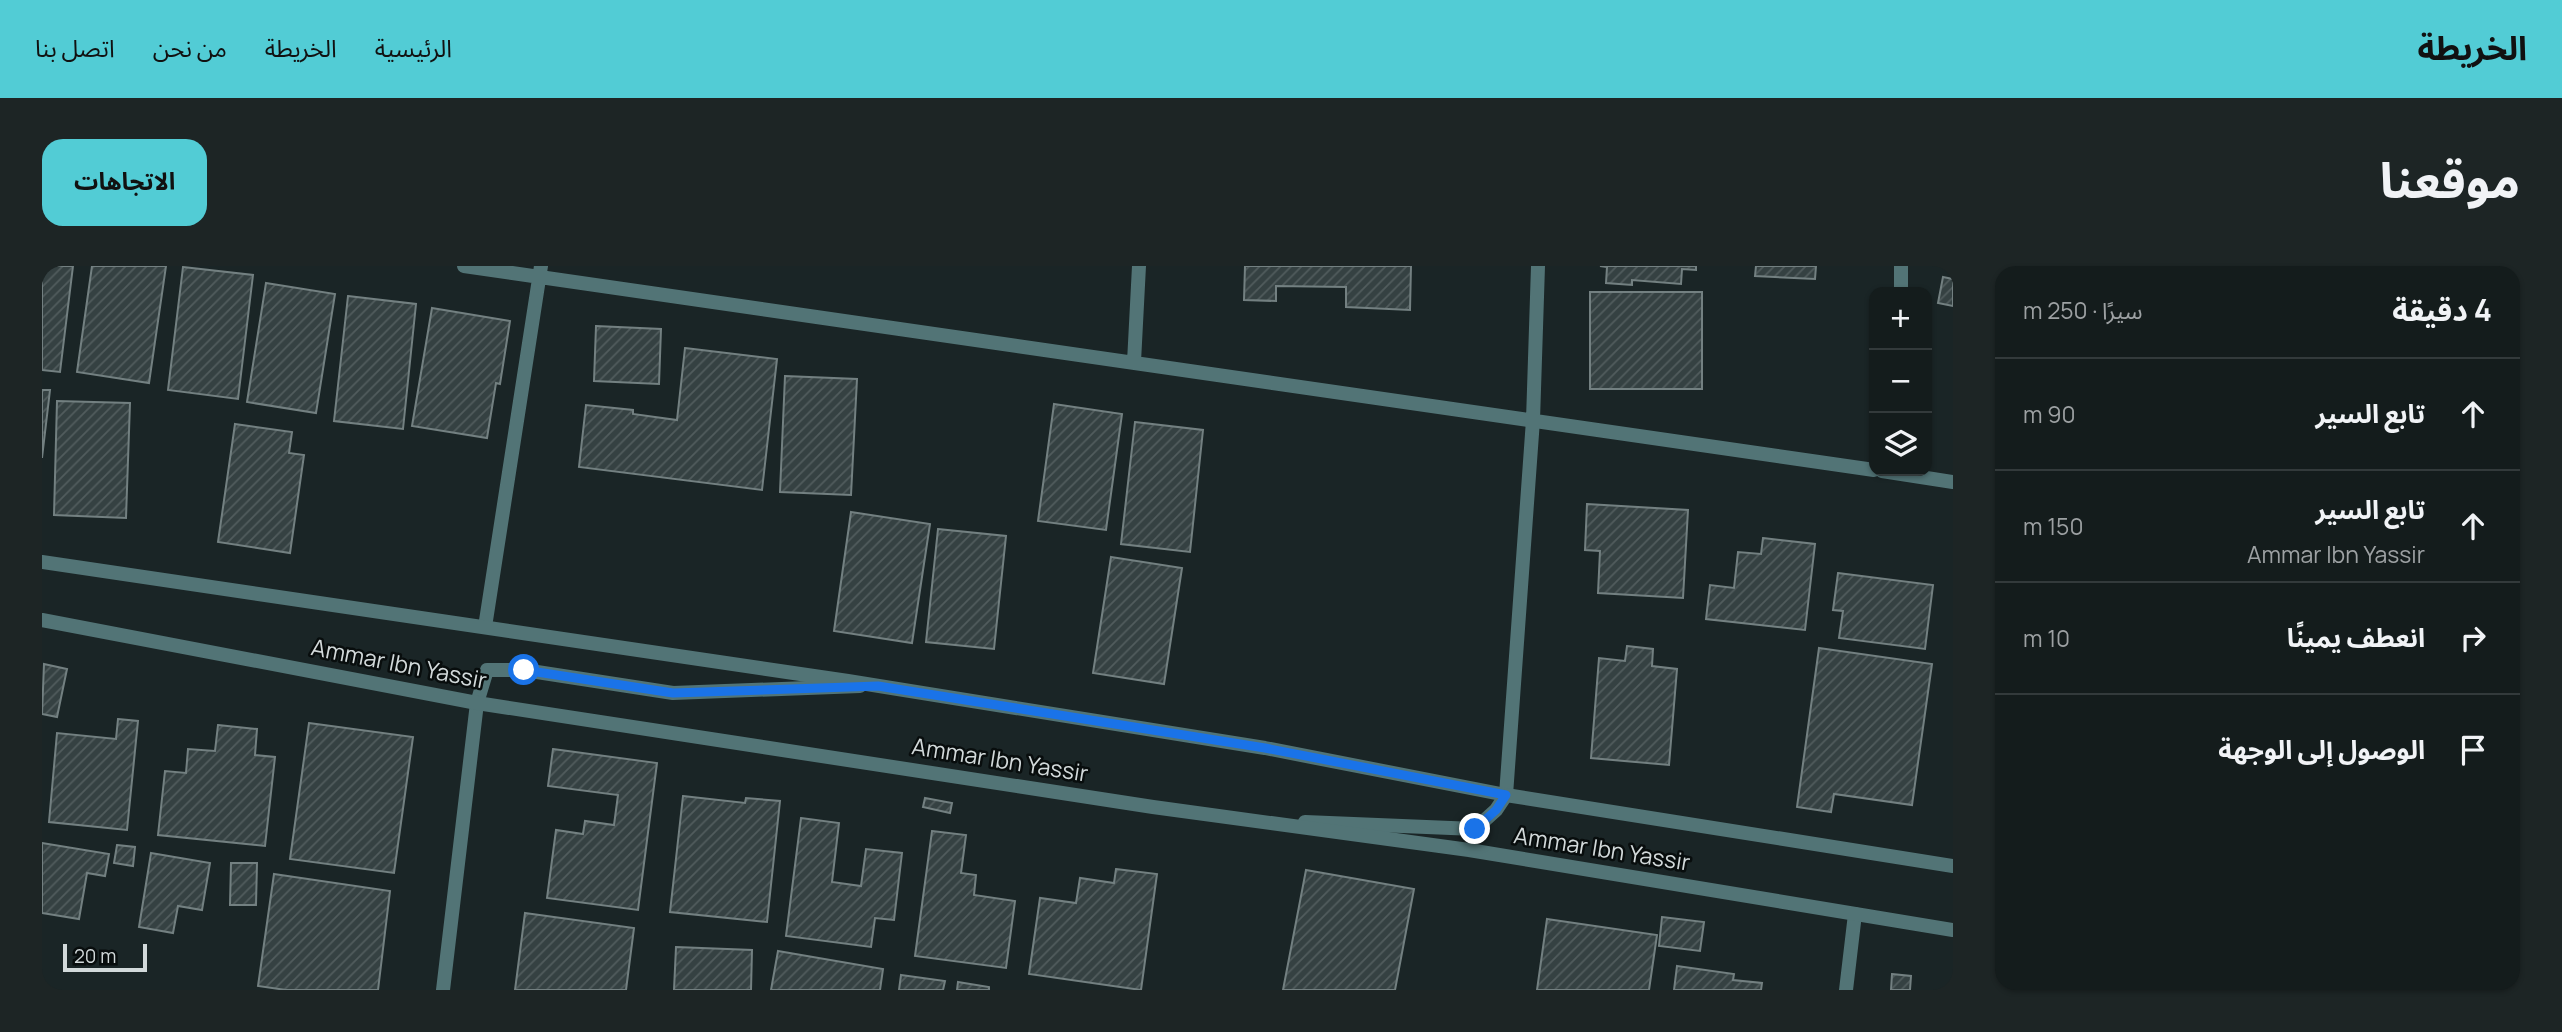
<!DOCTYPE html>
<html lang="ar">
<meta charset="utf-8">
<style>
body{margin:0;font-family:Manrope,"Noto Sans Arabic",sans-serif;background:#1d2525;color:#f1f3f6;direction:rtl}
.controls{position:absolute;right:21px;top:21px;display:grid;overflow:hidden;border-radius:14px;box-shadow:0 2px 5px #0004}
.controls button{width:63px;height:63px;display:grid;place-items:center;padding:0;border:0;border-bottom:2px solid #333a3b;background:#141c1c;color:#f1f3f6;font:35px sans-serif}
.scale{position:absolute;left:21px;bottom:18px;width:84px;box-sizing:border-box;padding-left:7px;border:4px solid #d2d9da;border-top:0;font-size:19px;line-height:24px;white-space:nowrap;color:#d2d9da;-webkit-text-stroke:5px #080d0d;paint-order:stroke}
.stop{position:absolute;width:21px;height:21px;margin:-16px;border:5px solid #1a73e8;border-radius:50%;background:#fff}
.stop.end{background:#1a73e8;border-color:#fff;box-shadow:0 2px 7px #0008}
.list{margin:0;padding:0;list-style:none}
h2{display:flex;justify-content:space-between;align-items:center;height:91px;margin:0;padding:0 28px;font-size:30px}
h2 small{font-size:23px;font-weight:400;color:#9da1a3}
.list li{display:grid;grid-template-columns:46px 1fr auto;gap:21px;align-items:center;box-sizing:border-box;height:112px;padding:0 28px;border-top:2px solid #333a3b}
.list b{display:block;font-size:26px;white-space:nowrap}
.list p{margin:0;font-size:23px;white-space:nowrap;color:#9da1a3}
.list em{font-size:23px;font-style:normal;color:#9da1a3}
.icon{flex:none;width:38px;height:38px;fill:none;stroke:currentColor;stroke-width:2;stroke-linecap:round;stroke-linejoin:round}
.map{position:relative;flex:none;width:1911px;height:724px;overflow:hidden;direction:ltr;border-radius:21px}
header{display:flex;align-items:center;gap:42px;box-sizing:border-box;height:98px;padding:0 35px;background:#52ccd5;color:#111}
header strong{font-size:33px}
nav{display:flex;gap:38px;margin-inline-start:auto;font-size:24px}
.intro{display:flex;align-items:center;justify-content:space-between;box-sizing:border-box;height:168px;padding:0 42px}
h1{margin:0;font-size:49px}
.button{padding:18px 32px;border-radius:21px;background:#52ccd5;color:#111;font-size:24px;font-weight:700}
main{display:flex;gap:42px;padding:0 42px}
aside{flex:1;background:#141c1c;border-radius:21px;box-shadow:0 2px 5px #0004}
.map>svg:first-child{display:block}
</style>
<header>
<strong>الخريطة</strong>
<nav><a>الرئيسية</a><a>الخريطة</a><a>من نحن</a><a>اتصل بنا</a></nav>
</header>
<div class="intro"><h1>موقعنا</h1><a class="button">الاتجاهات</a></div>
<main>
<aside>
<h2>4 دقيقة<small>سيرًا · 250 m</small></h2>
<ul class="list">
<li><svg class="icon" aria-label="ahead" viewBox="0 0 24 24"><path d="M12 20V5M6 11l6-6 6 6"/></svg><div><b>تابع السير</b></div><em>90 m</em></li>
<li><svg class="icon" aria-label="ahead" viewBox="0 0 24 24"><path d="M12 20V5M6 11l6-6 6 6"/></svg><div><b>تابع السير</b><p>Ammar Ibn Yassir</p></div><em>150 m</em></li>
<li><svg class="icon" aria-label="right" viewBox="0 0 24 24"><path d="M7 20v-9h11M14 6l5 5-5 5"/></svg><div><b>انعطف يمينًا</b></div><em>10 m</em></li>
<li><svg class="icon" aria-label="arrive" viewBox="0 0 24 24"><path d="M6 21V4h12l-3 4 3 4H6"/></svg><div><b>الوصول إلى الوجهة</b></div></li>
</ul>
</aside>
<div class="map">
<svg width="1911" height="724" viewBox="0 0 1911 724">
<defs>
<pattern id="building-hatch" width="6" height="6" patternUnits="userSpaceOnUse" patternTransform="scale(1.75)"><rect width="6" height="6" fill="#354142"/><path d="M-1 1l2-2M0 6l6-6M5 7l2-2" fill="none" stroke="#515c5d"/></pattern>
</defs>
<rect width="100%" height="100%" fill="#1a2526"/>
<!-- building -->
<path fill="url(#building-hatch)" stroke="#738081" stroke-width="2" d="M0,0H31L18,106L0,104Z
M50,0H124L107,117L35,106Z
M1203,0H1369L1368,44L1304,41V21L1234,20V35L1202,34Z
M1558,0H1654V4L1640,3L1639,18L1590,14V19L1564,17L1565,1Z
M1714,0H1774L1773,13L1713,10Z
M141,1L211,9L196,133L126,124Z
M1901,11L1911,13V40L1896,37Z
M224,17L293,28L274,147L205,136Z
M1548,26H1660V123H1548Z
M306,30L374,38L361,163L292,155Z
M390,42L468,55L458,118L454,117L445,172L370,160Z
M554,60L619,63L617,118L552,115Z
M643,82L735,93L720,224L537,201L544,139L591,144V148L635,154Z
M743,110L815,113L809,229L738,226Z
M0,124H8L0,192Z
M15,135L88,137L84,252L12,249Z
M1012,138L1080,148L1064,264L996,255Z
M1093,156L1161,164L1148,286L1079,278Z
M193,158L250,166L247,187L262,189L248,287L176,276Z
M1545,238L1646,244L1641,332L1556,327L1558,285L1543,284Z
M809,246L888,258L870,377L792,365Z
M896,263L964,270L952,383L884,376Z
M1721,272L1773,278L1763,364L1664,353L1668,319L1692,322L1696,286L1719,288Z
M1069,291L1140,302L1122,418L1051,407Z
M1796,307L1891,319L1883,383L1797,372L1801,345L1791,344Z
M1585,380L1611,383L1610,400L1635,403L1627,499L1549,492L1557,392L1583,395Z
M1777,382L1890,398L1870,539L1792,528L1789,546L1755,541Z
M2,398L25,403L15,451L0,448Z
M76,453L96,455L85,564L7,556L15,467L74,473Z
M267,457L371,471L352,607L248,593Z
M176,459L215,463L213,489L233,491L223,580L116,569L123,505L144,507L146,483L173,485Z
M511,483L615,497L596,644L505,632L514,564L541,568L543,555L572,559L576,529L506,520Z
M641,530L703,537L704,532L738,535L725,656L628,646Z
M883,532L910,537L908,547L881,541Z
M759,552L797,557L790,616L819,620L824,583L860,587L852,654L833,652L829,681L744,670Z
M890,565L924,569L919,607L934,609L932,629L973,635L964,702L873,690Z
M0,577L67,588L63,610L45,607L37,653L0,647Z
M75,579L93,581L91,600L72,597Z
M109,587L168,597L160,644L136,640L131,667L97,661Z
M189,597H215L214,639H188Z
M1074,603L1115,608L1099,724L987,708L998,632L1034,637L1038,612L1072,617Z
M1264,604L1372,623L1353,724H1241Z
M232,608L348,625L336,724H244L216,720Z
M483,647L592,662L584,724H473Z
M1620,651L1662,656L1658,685L1617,680Z
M1505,653L1615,669L1607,724H1495Z
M634,681L710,684L709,724H632Z
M736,685L841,703L838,724H729Z
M1635,700L1692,708L1691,714L1720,717L1719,724H1632Z
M1850,708L1869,710L1868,724H1849Z
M859,709L903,715L901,724H857Z
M916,716L947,721V724H915Z"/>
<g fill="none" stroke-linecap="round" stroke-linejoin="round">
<!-- minor -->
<path stroke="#527476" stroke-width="14" d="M422,0L1832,204
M1859,26V0
M1092,96L1097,0
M1840,205L1911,216
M443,361L499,0
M1263,556L1433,563L1454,544L1464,529L1491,154L1496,0
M401,724L435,437L445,404H482L631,427L818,420
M1804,724L1813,648"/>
<!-- tertiary -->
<path stroke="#527476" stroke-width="14" d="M0,296L806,415L1223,482L1464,529L1911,600
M0,354L435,437L1111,541L1427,584L1911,664"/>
</g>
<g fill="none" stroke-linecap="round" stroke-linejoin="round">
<!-- route -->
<path stroke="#1a73e8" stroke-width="9" d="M482,404L631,427L836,420L1223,482L1464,529L1454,544L1433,563"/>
</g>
<g text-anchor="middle" stroke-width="5" stroke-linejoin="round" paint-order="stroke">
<!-- street labels -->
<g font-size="23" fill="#d2d9da" stroke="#080d0d">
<text transform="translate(357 398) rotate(11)" y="8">Ammar Ibn Yassir</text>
<text transform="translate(958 494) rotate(9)" y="8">Ammar Ibn Yassir</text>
<text transform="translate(1560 583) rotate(9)" y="8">Ammar Ibn Yassir</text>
</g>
</g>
</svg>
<div class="controls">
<button>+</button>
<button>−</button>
<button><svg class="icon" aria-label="layers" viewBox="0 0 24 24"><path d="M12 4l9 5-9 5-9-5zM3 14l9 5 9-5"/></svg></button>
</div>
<div class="scale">20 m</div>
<div class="stop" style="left:482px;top:404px"></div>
<div class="stop end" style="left:1433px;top:563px"></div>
</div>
</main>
